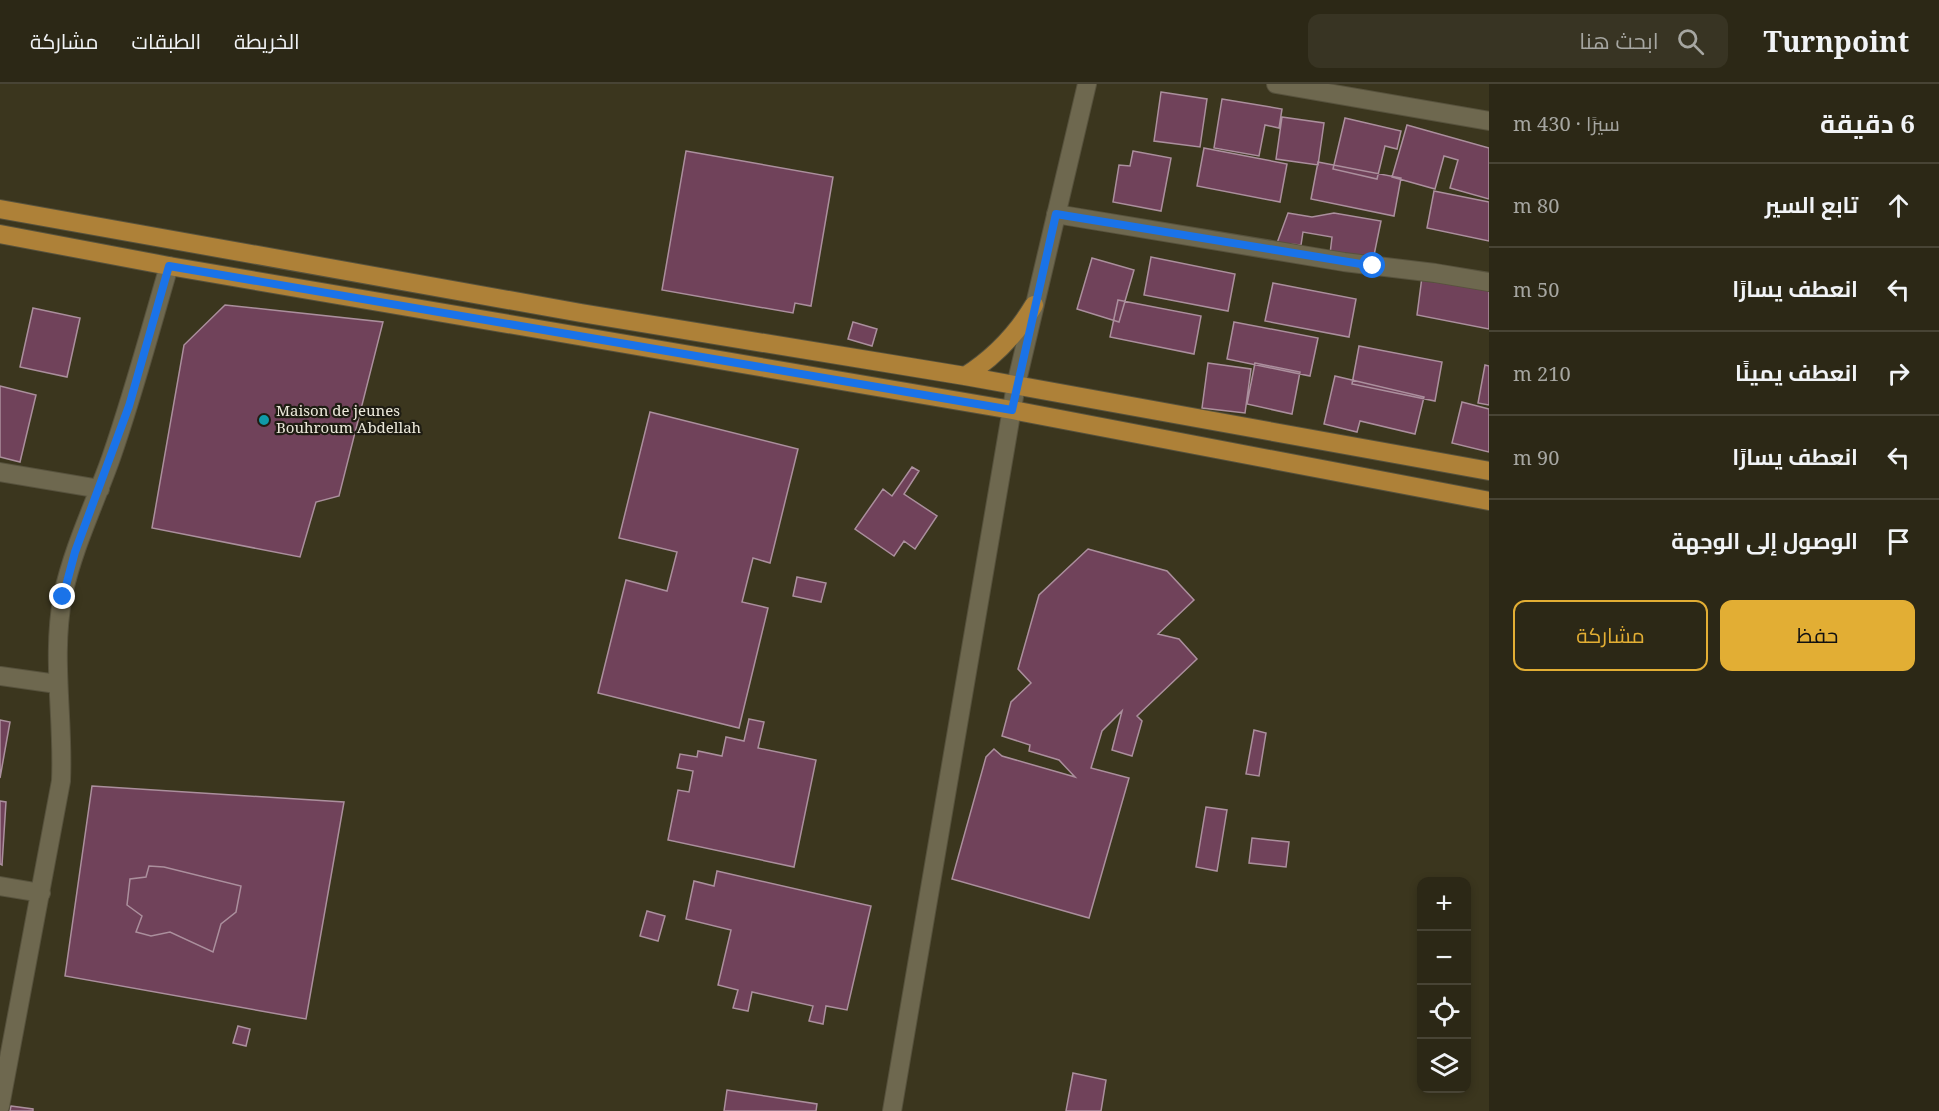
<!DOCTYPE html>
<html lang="ar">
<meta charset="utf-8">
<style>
body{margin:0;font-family:"Noto Serif",Cairo,serif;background:#383423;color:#f1f3f6;direction:rtl}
.controls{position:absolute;right:18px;bottom:18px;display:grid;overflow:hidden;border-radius:12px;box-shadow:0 3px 9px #0003}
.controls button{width:54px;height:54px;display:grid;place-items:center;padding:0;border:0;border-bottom:2px solid #484435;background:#2c2816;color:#f1f3f6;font:30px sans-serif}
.stop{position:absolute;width:18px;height:18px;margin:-14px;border:4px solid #1a73e8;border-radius:50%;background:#fff}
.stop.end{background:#1a73e8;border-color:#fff;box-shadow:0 2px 6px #0008}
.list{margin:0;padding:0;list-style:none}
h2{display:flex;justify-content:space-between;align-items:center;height:78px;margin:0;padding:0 24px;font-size:26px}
h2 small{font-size:20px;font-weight:400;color:#a6a6a1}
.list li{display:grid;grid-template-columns:39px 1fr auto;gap:18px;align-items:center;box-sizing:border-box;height:84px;padding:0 24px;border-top:2px solid #484435}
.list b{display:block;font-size:22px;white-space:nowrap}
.list em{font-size:20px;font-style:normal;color:#a6a6a1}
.actions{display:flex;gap:12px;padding:18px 24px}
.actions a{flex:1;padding:14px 0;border:2px solid #e2ae34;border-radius:12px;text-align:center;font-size:21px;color:#e2ae34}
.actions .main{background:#e2ae34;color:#111}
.icon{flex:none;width:33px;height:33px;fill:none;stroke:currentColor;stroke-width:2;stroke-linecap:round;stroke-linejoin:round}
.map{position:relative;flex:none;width:1489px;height:1027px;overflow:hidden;direction:ltr}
header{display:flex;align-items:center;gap:36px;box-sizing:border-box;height:84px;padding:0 30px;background:#2c2816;border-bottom:2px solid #484435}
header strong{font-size:28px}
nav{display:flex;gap:33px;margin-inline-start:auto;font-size:21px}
.search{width:420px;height:54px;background:#383423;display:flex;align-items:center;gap:15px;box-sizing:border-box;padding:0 21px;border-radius:12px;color:#a6a6a1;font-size:22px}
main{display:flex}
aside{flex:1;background:#2c2816}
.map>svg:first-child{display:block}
</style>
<header>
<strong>Turnpoint</strong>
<div class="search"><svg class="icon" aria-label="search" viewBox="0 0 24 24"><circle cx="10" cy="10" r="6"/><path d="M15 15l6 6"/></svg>ابحث هنا</div>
<nav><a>الخريطة</a><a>الطبقات</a><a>مشاركة</a></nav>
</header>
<main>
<aside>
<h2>6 دقيقة<small>سيرًا · 430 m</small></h2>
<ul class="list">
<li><svg class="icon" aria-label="ahead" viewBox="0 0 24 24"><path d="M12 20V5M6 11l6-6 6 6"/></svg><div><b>تابع السير</b></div><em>80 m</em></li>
<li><svg class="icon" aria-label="left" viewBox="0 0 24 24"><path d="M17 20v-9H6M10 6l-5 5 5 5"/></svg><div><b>انعطف يسارًا</b></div><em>50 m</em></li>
<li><svg class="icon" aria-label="right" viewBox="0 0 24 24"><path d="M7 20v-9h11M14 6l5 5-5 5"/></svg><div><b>انعطف يمينًا</b></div><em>210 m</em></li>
<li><svg class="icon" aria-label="left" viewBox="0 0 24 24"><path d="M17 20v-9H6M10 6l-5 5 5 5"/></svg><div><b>انعطف يسارًا</b></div><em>90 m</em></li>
<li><svg class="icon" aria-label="arrive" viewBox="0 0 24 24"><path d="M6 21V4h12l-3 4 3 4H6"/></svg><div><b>الوصول إلى الوجهة</b></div></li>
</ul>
<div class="actions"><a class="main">حفظ</a><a>مشاركة</a></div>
</aside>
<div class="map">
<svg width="1489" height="1027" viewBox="0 0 1489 1027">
<rect width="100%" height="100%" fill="#3b361e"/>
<!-- building -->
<path fill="#70425a" stroke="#ab8f9d" stroke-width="1.5" d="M1161,8L1207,15L1200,63L1154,57Z
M1222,15L1282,25L1279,44L1265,41L1259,72L1214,64Z
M1282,33L1324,39L1318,81L1276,75Z
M1345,34L1401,47L1397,65L1385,62L1377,95L1333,85Z
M1407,41L1489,64V115L1450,104L1458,76L1444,72L1435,105L1392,93Z
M1204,64L1287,80L1280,118L1197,102Z
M686,67L833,93L811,222L795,219L793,229L662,206Z
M1133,67L1171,74L1161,127L1113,118L1119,81L1130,82Z
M1318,78L1401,94L1394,132L1311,115Z
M1434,107L1489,118V157L1427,144Z
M1288,129L1312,133L1334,129L1381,137L1373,176L1330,170L1332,153L1303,148L1301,161L1277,159Z
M1151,173L1235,190L1228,227L1144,211Z
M1092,174L1134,186L1119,238L1077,225Z
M1422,193L1489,206V245L1417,231Z
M1273,199L1356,215L1349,253L1265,237Z
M1118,216L1201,232L1194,270L1110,253Z
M225,221L383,238L339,412L316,418L300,473L152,444L184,261Z
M33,224L80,234L67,293L20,283Z
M853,238L877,245L872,262L848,255Z
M1234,238L1318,254L1310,292L1227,275Z
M1359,262L1442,278L1435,317L1352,300Z
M1208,279L1251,285L1245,329L1202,324Z
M1255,279L1300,288L1292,330L1247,320Z
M1485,281L1489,282V321L1478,319Z
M1335,292L1424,313L1415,350L1360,337L1357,348L1324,340Z
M0,302L36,311L20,378L0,373Z
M1462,318L1489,325V368L1452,359Z
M650,328L798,365L770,479L753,474L742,518L768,524L739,644L598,609L626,496L667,507L677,468L619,454Z
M912,383L919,387L904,410L937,432L915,465L904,457L894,472L855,445L883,405L892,412Z
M1088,465L1167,487L1194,516L1158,550L1179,555L1197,575L1137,632L1142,637L1132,672L1112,666L1122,627L1102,647L1091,684L1129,694L1089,834L952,795L986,673L994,665L1002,672L1075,693L1059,676L1029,667L1030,661L1002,652L1011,618L1031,599L1018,585L1039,511Z
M797,493L826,499L821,518L793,512Z
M749,635L764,638L758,664L816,676L794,783L668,756L678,706L689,708L693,687L677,684L680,670L697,673L698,667L722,672L726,653L744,657Z
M0,636L10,638L0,694Z
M1254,646L1266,649L1259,692L1246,690Z
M92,702L344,718L306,935L65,892Z
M0,717L6,718L2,781L0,780Z
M1206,723L1227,726L1217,787L1196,783Z
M1252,754L1289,758L1286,783L1249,779Z
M149,782L164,783L241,802L236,828L221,840L213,868L170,848L151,852L136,848L142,832L127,821L130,795L146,793Z
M717,787L871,822L847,926L826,922L823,940L809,937L813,922L752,908L748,927L733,924L738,906L718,901L731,846L686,835L694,797L714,802Z
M647,827L665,832L658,857L640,852Z
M238,942L250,945L246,962L233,959Z
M1073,989L1106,996L1101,1027H1066Z
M727,1006L817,1020L816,1027H724Z
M11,1022L33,1025V1027H10Z"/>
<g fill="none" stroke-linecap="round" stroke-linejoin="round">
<defs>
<path id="minor" d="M1276,0L1489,37
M1056,130L1344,178L1435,189L1489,198
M0,388L100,405
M0,592L57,600
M0,802L41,809
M0,1022L61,697C64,635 51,573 63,511C73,464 95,419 111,374C133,311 150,247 169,182
M892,1027L1016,301L1087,0"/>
<path id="major" d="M0,125L581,229L965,292L1489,387
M0,150L169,182L1012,326L1489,417
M965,292C995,273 1016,251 1034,221"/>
</defs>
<!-- minor casing -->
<use href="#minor" stroke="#57523d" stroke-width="20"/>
<!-- major casing -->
<use href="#major" stroke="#57523d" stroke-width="20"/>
<!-- minor -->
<use href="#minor" stroke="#6e684f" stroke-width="18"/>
<!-- major -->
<use href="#major" stroke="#ae8138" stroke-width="18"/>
</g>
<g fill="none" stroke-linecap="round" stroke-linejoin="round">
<!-- route -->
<path stroke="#1a73e8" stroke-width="8" d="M63,513L75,468L129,322L169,182L1012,326L1056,130L1373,182"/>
</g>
<!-- markers -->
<circle fill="#0f9aa8" stroke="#1f1d13" stroke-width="2" cx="264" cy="336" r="6"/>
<g text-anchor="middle" stroke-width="4.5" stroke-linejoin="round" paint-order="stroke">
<!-- poi labels -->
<g font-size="15" fill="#ece9db" stroke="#1f1d13" text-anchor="start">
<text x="276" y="332">Maison de jeunes<tspan x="276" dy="17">Bouhroum Abdellah</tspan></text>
</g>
</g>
</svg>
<div class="controls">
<button>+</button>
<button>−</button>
<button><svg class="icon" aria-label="locate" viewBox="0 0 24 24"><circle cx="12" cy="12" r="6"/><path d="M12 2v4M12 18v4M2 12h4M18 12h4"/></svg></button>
<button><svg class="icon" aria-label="layers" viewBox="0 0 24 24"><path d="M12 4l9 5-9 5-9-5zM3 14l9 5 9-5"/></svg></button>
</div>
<div class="stop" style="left:1373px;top:182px"></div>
<div class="stop end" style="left:63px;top:513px"></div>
</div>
</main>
